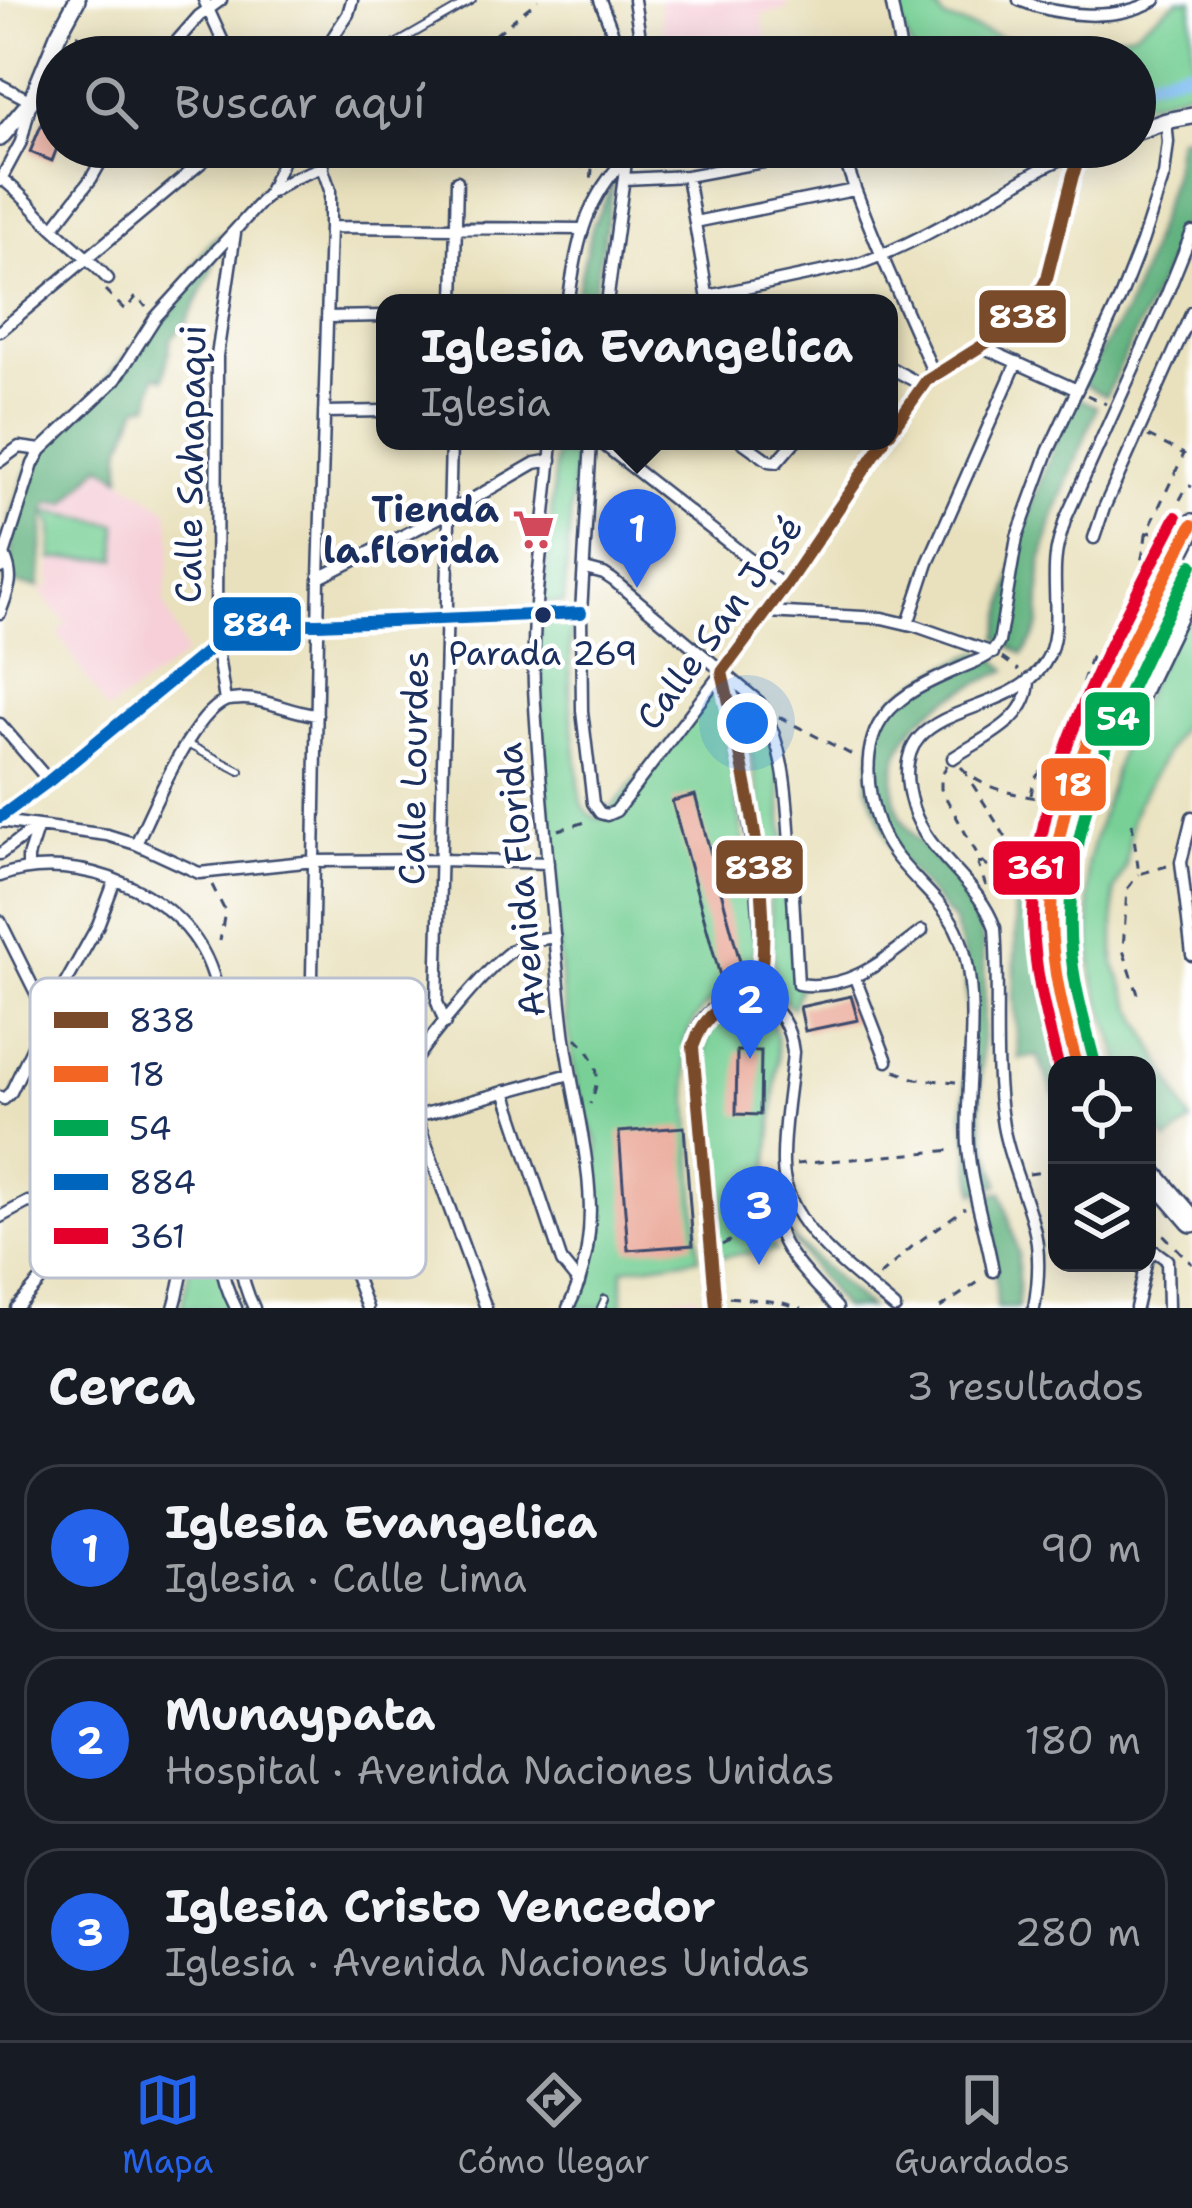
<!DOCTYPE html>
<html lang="es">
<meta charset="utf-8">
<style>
body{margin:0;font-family:"Shantell Sans",sans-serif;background:#242831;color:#f1f3f6}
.controls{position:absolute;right:36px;bottom:36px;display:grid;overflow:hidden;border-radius:24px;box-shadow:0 6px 30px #0003}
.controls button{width:108px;height:108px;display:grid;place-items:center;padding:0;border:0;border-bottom:3px solid #363941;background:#171b24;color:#f1f3f6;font:60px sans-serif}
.you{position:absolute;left:747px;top:723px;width:42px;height:42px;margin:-30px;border:9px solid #fff;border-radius:50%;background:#1a73e8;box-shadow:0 0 0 18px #1a73e833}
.badge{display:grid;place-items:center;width:78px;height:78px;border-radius:50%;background:#2563eb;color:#fff;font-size:39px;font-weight:700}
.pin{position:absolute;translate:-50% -99px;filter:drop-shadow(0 3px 6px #0008)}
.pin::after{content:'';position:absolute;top:63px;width:42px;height:36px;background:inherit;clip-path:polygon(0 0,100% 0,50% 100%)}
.popup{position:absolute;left:376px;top:294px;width:522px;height:156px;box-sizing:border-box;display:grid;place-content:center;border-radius:24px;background:#171b24;filter:drop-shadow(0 3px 9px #0005);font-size:39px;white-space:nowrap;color:#9ea1a6}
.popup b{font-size:45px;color:#f1f3f6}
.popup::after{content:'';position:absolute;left:50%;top:100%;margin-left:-24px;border:24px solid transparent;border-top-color:#171b24}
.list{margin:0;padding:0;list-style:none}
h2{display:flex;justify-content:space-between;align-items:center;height:156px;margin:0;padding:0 48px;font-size:51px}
h2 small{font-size:39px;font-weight:400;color:#9ea1a6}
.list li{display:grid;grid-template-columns:78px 1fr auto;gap:36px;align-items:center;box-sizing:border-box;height:168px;margin:0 24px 24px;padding:0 24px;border:3px solid #363941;border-radius:36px}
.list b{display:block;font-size:45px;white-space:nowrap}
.list p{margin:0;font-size:39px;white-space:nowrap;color:#9ea1a6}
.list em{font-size:39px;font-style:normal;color:#9ea1a6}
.icon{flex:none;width:66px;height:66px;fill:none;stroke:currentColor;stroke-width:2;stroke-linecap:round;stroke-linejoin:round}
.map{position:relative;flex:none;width:1192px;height:1308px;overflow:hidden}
.search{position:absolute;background:#171b24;box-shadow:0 6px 30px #0003;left:36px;right:36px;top:36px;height:132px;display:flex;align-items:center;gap:30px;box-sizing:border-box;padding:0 42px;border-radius:66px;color:#9ea1a6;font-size:45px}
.sheet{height:732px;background:#171b24}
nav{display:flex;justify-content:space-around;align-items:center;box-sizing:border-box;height:168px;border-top:3px solid #363941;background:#171b24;font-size:33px;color:#9ea1a6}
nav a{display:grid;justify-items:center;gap:6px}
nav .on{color:#2563eb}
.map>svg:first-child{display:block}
</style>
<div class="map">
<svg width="1192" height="1308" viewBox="0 0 1192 1308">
<rect width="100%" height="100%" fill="#fff"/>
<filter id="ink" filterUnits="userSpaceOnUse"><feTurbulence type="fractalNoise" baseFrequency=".00833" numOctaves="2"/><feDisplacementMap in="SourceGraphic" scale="24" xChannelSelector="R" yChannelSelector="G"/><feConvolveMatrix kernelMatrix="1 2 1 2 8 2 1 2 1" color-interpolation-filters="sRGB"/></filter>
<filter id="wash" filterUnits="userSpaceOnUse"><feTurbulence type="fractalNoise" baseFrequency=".004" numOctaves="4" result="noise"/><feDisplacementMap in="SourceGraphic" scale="48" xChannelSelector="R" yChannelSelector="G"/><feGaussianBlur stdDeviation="2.7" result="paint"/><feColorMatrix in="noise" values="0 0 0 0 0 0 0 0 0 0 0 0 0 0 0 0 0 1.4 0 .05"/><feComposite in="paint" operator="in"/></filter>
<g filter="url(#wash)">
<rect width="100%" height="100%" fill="#e9e1bd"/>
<!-- built -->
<path fill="#f6cfd8" d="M659,0H786L788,9L761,15L771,57H665Z
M101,465L168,510L172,545L164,602L186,655L107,711L58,633L67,623L51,606L39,587L50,588L52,524L48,503L67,502Z
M697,1294L698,1308H623L653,1300Z"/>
<!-- green -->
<path fill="#78d096" stroke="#4a807a" stroke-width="3" d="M895,0H929L945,19L1004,38L1069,44L1134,32L1178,0H1192V89L1135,106V57H915L898,17Z
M556,451L575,457L564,603H544Z
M45,511L117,524V559H52V524Z
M1192,599V706L1138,803L1132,819L1126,866L1114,890V963L1130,1001L1191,1122L1167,1141L1147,1112V1065H1122L1092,975L1087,864L1123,743L1156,669Z
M543,622H566L571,628L570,698L581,801C586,812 591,817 602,819L723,680L722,709L753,898L755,944L747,987C714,992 695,1010 685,1041L699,1258L623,1269V1308H575L595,1249L598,1143L579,1100L562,993L540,718L539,624Z
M738,690L761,707L778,765L795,977L800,989L793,1008L776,993L763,819Z
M741,1008L758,1010L770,1019L776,1034L778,1059L768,1172L771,1191L760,1212L764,1233L776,1250L717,1257L705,1051C708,1027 717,1014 741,1008Z
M225,1101L234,1112L223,1184V1249L234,1302L238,1308H181Z"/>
<!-- forest -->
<path fill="#62b27f" stroke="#3e706e" stroke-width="3" d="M1192,133V202L1172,256L1106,396L1081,383L1126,311L1143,269L1172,178L1178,138Z
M614,181L592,303H574L592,227Z
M219,235L211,273L185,325L171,338L164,378L155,375L150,404L138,406L121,450V477L101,465L67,503H48L45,511L39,587L4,582L11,562L14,538L10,519L31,461L98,391L112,371L175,303L193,268L209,243Z
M1072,395L1097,407L1052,521L1041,566L1039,625L1034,638L1023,654L998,638L1021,534Z
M978,652L992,656L1007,670C958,693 898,715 894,776C893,794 897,813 908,828C933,863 975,885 981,930C990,987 979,1046 981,1104C982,1131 991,1159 999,1184L975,1193L964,1114L967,1006L964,957L954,922L893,851L867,786L876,722L898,695L941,669Z
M1035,839L1048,842L1039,920L1045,993L1065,1065H1057V1101L1037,1055L1019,1059L1014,999L1016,923L1010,884L1033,891Z
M1002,1192L1018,1253V1308H997L993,1226L981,1197Z
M787,1233L863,1303L869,1308H843Z"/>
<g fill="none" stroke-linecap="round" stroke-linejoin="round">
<!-- canal -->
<path stroke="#7ebdf2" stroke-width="14" d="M1135,83L1192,69"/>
</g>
<g id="blocks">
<!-- building -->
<path fill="#eaa898" d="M78,35L99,44L94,57H68Z
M57,87V148L52,161L30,152Z
M695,795L742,969L720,976L672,801Z
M851,996L858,1020L805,1031L800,1007Z
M737,1051H761L760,1115L736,1114Z
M314,1066L349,1073L345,1113L313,1133L307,1117Z
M684,1127L693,1245L628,1250L619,1132Z"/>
</g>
</g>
<g filter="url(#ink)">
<use href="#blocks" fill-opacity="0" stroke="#3a4a6c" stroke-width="3"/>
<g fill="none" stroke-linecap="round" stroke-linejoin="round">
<defs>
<path id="lane" d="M327,46L374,50L392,46L472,0
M187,744L240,771
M601,1308L605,1299"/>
<path id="street" d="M204,0L230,57
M600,0L622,57
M634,0L639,31L638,57
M891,0L902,57
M1019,0C1060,17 1116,22 1155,0
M163,57L199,16L221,0
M320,57L348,14L352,0
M0,85L31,101L21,142L0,181
M315,147L330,190V227L319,578L312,977L305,1063L298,1096L297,1119L367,1308
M841,148C866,226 901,299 934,374
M687,176L708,300
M2,179C20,192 34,210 51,226C70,244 90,259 108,279
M625,179L687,176L845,147
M271,192L294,178L323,167
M695,222L854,190
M330,227L581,229
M53,228L91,179L109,147
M708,296L859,264C906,247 951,221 995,196C1025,179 1054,157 1088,151
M454,303L457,181
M568,303C578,243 583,201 628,156
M607,303L628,147
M327,317L385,316
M0,331L220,147
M980,346L1075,389
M889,367L922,385
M324,412L385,411
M552,441C546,523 531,604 534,686C536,735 541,783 545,832C551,898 556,965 564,1031C575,1123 614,1219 568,1308
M591,441L581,613L582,711L593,803L600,813L607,815L616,811L722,672
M599,441L785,587
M741,441L769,461L777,462L795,441
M0,461L19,447L41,450
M1094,538L1104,508L1192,312
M0,568L33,464L41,450L116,379L155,318L268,194L284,158V147
M585,569L604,574L613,580L759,702C788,753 787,803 791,860C793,901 796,943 798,984C849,992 885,959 922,931
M319,578L450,512L535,463L551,460
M766,612L882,618L916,626L993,653
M0,613C8,590 15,580 5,557
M908,624L928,563L1017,362
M225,701L216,643L217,356L235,233
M0,724L49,781
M953,758C984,737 1029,721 1029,679
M0,817L49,781L234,629L251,624H318L581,613
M1192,817L1181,862L1192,955
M0,821L107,835L136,844L199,873L314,861L441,860L548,863
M136,844C152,810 191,716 225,701C227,700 241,699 243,699C269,699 291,713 317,715
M0,854L38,826
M28,869V857L37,829
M0,876C39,861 88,867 125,884C258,944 222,1068 198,1182C190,1223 186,1267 174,1308
M0,921L133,1188L151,1197L194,1204
M855,978L887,1061
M757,999C781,1009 790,1027 793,1052C790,1090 782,1127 783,1165C784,1226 852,1271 895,1308
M445,1023L437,1002L451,441
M219,1081L283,1092
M505,1091L562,1262L579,1283
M0,1097L4,1099L11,1092L48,1015L98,925L115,880
M417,1116L570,1074
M232,1135C241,1158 238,1178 237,1203C235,1238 238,1276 254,1308
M308,1150L404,1088
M788,1197C751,1229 816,1282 837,1308
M0,1217L28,1202L109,1204
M1147,1260L1152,1253L1156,1252L1167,1260L1168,1308
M993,1271C986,1230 971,1189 968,1146C964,1081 985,990 956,929C941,899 912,879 893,852C872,823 862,773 873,738C885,699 928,682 963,667C978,660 991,658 999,642L1017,537L1048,452L1120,298L1142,242L1164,175L1168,142L1166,121
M16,1308L109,1204L133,1188
M236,1308C212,1262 215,1216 225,1166C228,1150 231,1135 237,1119L271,1107L280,1092
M486,1308L403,1081C413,1055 487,968 511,951C524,941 539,939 555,937
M1034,1308C1039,1280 1041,1252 1033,1224C1024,1191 1009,1160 1003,1126C992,1062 1000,993 995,928C979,881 928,856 913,808C878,696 1003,725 1044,664C1064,634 1051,590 1056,556C1057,544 1062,532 1065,520L1167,294L1192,232
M1136,1308L1146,1263"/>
<path id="secondary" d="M1135,132L1166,121L1192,116
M0,138L31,101L58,35L77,0
M889,434L926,381L1010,328L1030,310L1047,278L1073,175L1078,162L1095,147
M716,1308L693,1047C702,1014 723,997 757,999C766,965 763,930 760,895C755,820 739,745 722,672L785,587L884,441"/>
<path id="highway" d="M1095,754L1102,736L1136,697L1192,581
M1077,1065C1003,859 1103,704 1192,525
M1147,1169L1192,1221"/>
</defs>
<!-- lane casing -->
<use href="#lane" stroke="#3a4a6c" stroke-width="10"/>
<!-- street casing -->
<use href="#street" stroke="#3a4a6c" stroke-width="15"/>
<!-- secondary casing -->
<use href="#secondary" stroke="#3a4a6c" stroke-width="20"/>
<!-- highway casing -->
<use href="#highway" stroke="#3a4a6c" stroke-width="26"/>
<!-- path -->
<path stroke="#3a4a6c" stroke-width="3" stroke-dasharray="9 9" stroke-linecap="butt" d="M468,57L538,0
M521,160L592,168L591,184
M105,290L125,310L137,296L146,307
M1087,395L1106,404
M1148,436L1184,454L1146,534L1165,527L1188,485L1192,487
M1138,595C1136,573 1144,556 1146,534
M1002,658L1019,670
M779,717L856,757
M947,765L941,777V789L981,861C991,870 997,875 1011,873L1015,865L1010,844L966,774
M961,767C981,790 1017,794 1047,800
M1031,795L1034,780L1061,746L1091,657L1111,645
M1132,823L1139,874L1167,866
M558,830L589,821
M980,862L978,865L986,886
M212,885L225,911L220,941
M1138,994L1123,950L1127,889L1139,874
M576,1038C599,1060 602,1075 590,1104
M895,1071L916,1079L956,1082
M796,1164L954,1150
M1029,1174L1057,1170
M1147,1233L1160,1231L1192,1264
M722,1245L766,1220
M879,1276L913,1246L965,1208
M729,1297L779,1302L802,1308
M940,1308L983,1279"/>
<!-- lane -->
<use href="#lane" stroke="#fff" stroke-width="6"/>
<!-- street -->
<use href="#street" stroke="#fff" stroke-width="10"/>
<!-- secondary -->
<use href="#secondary" stroke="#fff" stroke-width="15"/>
<!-- highway -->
<use href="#highway" stroke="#fff" stroke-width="21"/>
<defs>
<path id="bus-1" d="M889,434L926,381L1010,328L1030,310L1047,278L1073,175L1078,162L1088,151
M716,1308L693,1047C704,1015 723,999 757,999C778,906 743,765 722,672L785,587L884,441"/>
<path id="bus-2" d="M1077,1065C1064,1017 1052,971 1051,920C1050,779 1130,647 1192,525"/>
<path id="bus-3" d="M1094,1060C1082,1013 1068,966 1070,917C1073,790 1136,675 1192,565"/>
<path id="bus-4" d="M0,817L49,781L234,629L251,624H318L581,613"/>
<path id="bus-5" d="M1058,1065C1046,1017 1034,971 1033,921C1032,776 1113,641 1176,517"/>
</defs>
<!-- bus-1 casing -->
<use href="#bus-1" stroke="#fff" stroke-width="21"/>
<!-- bus-2 casing -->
<use href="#bus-2" stroke="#fff" stroke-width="21"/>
<!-- bus-3 casing -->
<use href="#bus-3" stroke="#fff" stroke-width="21"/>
<!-- bus-4 casing -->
<use href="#bus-4" stroke="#fff" stroke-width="21"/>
<!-- bus-5 casing -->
<use href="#bus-5" stroke="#fff" stroke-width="21"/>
<!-- bus-1 -->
<use href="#bus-1" stroke="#7a4b2a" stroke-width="12"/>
<!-- bus-2 -->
<use href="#bus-2" stroke="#f26522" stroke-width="12"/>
<!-- bus-3 -->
<use href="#bus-3" stroke="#00a651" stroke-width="12"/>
<!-- bus-4 -->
<use href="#bus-4" stroke="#0065bd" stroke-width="12"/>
<!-- bus-5 -->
<use href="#bus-5" stroke="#e4002b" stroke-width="12"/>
</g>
</g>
<!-- icons -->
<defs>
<symbol id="supermarket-bare" viewBox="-9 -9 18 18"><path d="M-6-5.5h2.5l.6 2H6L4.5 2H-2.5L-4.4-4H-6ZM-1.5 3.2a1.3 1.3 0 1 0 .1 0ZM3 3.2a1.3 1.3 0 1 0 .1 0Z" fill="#d1495b" stroke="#fff" stroke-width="2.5" paint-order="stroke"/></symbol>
</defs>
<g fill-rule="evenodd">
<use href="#supermarket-bare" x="504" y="500" width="59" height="59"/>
</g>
<!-- markers -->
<circle fill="#1b2f5e" stroke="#fff" stroke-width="4.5" cx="543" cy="615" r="10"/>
<g text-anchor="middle" stroke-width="9" stroke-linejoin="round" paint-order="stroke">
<!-- bus labels -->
<g font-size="33" fill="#1b2f5e" stroke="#fff">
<text x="543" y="665">Parada 269</text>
</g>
<!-- street labels -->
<g font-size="36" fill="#1b2f5e" stroke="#fff">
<text transform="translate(190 464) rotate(-89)" y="13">Calle Sahapaqui</text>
<text transform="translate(719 622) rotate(-54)" y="13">Calle San José</text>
<text transform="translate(413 768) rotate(-89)" y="13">Calle Lourdes</text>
<text transform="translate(520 880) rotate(-95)" y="13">Avenida Florida</text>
</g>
<!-- poi labels -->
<g font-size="36" font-weight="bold" fill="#1b2f5e" stroke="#fff" text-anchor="end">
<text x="499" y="522">Tienda<tspan x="499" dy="41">la.florida</tspan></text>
</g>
</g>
<!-- legend -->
<rect x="30" y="978" width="396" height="300" rx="18" fill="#fff" stroke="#bbc1cf" stroke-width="3"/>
<rect x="54" y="1012" width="54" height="16" fill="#7a4b2a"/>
<rect x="54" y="1066" width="54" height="16" fill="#f26522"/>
<rect x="54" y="1120" width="54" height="16" fill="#00a651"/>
<rect x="54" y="1174" width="54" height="16" fill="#0065bd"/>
<rect x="54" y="1228" width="54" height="16" fill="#e4002b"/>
<g font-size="33" fill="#1b2f5e">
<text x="129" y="1032">838</text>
<text x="129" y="1086">18</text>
<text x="129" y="1140">54</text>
<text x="129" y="1194">884</text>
<text x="129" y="1248">361</text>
</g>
<g stroke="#fff" stroke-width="4.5">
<rect x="977" y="288" width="91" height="57" rx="12" fill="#7a4b2a"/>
<rect x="211" y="595" width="92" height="58" rx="12" fill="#0065bd"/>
<rect x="1083" y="690" width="69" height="58" rx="12" fill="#00a651"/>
<rect x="1039" y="756" width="69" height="57" rx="12" fill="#f26522"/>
<rect x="714" y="838" width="91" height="58" rx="12" fill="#7a4b2a"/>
<rect x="991" y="839" width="91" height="58" rx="12" fill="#e4002b"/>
</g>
<g font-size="33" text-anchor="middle" font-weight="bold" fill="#fff">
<text x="1023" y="328">838</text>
<text x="257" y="636">884</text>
<text x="1118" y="730">54</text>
<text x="1073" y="796">18</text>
<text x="759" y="879">838</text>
<text x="1036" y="879">361</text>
</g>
</svg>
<div class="controls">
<button><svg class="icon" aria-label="locate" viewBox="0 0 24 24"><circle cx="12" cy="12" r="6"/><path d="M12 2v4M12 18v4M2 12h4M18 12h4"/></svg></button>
<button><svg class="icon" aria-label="layers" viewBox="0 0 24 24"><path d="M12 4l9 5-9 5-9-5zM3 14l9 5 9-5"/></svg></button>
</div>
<div class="you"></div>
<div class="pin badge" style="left:637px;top:588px">1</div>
<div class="popup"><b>Iglesia Evangelica</b>Iglesia</div>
<div class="pin badge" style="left:750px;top:1059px">2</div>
<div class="pin badge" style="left:759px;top:1265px">3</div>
<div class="search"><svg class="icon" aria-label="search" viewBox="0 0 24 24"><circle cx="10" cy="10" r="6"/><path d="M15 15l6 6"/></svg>Buscar aquí</div>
</div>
<section class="sheet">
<h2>Cerca<small>3 resultados</small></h2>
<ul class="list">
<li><span class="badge">1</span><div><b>Iglesia Evangelica</b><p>Iglesia · Calle Lima</p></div><em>90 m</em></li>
<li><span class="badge">2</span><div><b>Munaypata</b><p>Hospital · Avenida Naciones Unidas</p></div><em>180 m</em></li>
<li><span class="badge">3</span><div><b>Iglesia Cristo Vencedor</b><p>Iglesia · Avenida Naciones Unidas</p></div><em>280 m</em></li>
</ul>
</section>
<nav>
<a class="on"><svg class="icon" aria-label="map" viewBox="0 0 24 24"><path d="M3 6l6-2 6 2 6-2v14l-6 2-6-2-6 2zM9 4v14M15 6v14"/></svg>Mapa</a>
<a><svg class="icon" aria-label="directions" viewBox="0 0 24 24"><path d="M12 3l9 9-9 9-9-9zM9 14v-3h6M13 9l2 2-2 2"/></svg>Cómo llegar</a>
<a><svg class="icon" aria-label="saved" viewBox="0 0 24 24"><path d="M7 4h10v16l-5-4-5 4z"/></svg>Guardados</a>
</nav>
